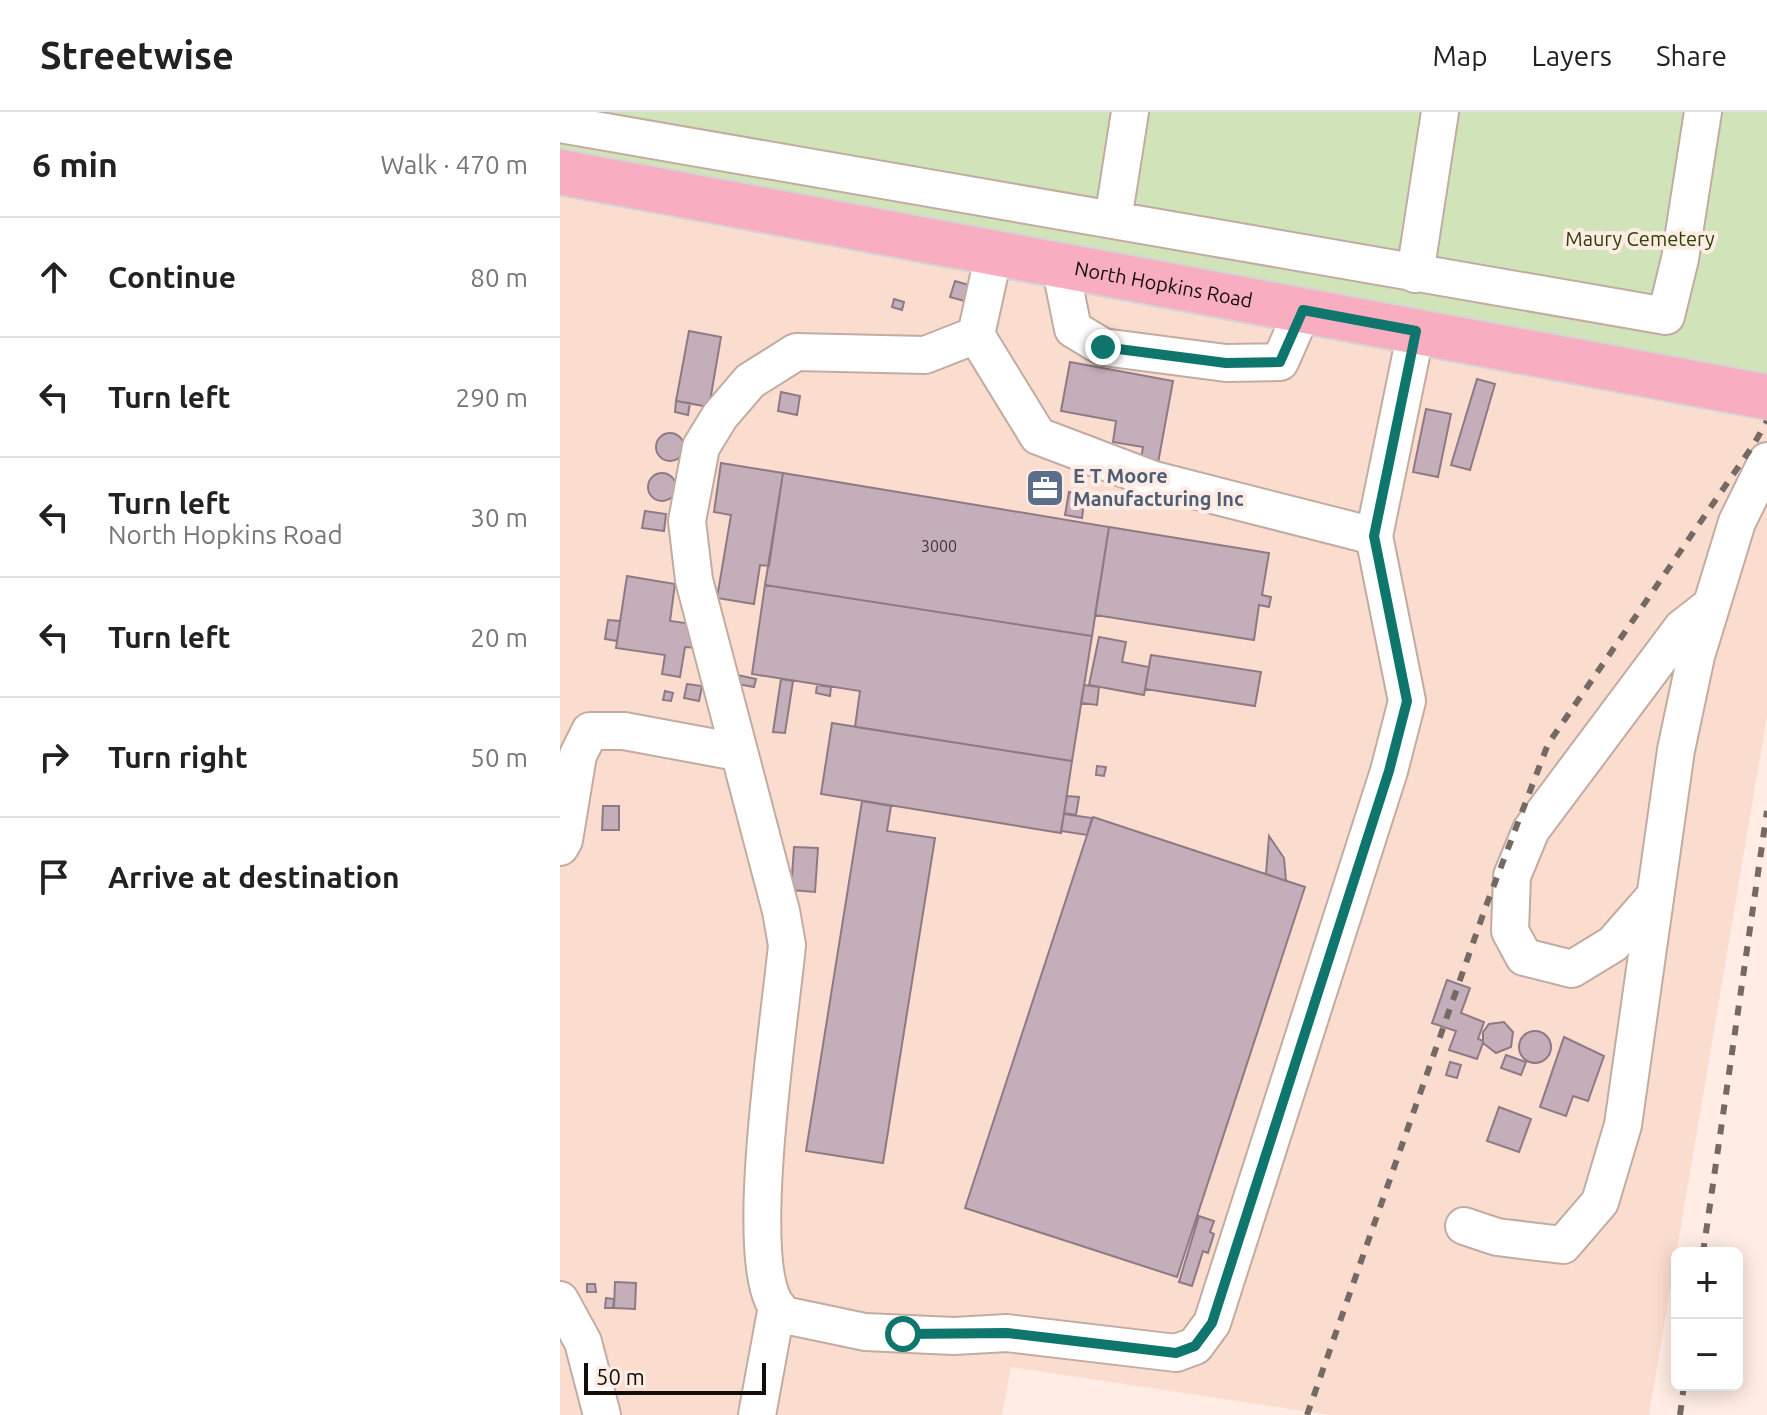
<!DOCTYPE html>
<meta charset="utf-8">
<style>
body{margin:0;font-family:Ubuntu,sans-serif;background:#f2f2f2;color:#222}
.controls{position:absolute;right:24px;bottom:24px;display:grid;overflow:hidden;border-radius:12px;box-shadow:0 4px 20px #0003}
.controls button{width:72px;height:72px;display:grid;place-items:center;padding:0;border:0;border-bottom:2px solid #e0e0e0;background:#fff;color:#222;font:40px sans-serif}
.scale{position:absolute;left:24px;bottom:20px;width:182px;box-sizing:border-box;padding-left:8px;border:4px solid #130c08;border-top:0;font-size:22px;line-height:28px;white-space:nowrap;color:#130c08;-webkit-text-stroke:6px #ffece4;paint-order:stroke}
.stop{position:absolute;width:24px;height:24px;margin:-18px;border:6px solid #0f766e;border-radius:50%;background:#fff}
.stop.end{background:#0f766e;border-color:#fff;box-shadow:0 2px 8px #0008}
.list{margin:0;padding:0;list-style:none}
h2{display:flex;justify-content:space-between;align-items:center;height:104px;margin:0;padding:0 32px;font-size:34px}
h2 small{font-size:26px;font-weight:400;color:#767676}
.list li{display:grid;grid-template-columns:52px 1fr auto;gap:24px;align-items:center;box-sizing:border-box;height:120px;padding:0 32px;border-top:2px solid #e0e0e0}
.list b{display:block;font-size:30px;white-space:nowrap}
.list p{margin:0;font-size:26px;white-space:nowrap;color:#767676}
.list em{font-size:26px;font-style:normal;color:#767676}
.icon{flex:none;width:44px;height:44px;fill:none;stroke:currentColor;stroke-width:2;stroke-linecap:round;stroke-linejoin:round}
.map{position:relative;flex:none;width:1207px;height:1303px;overflow:hidden}
header{display:flex;align-items:center;gap:48px;box-sizing:border-box;height:112px;padding:0 40px;background:#fff;border-bottom:2px solid #e0e0e0}
header strong{font-size:38px}
nav{display:flex;gap:44px;margin-inline-start:auto;font-size:28px}
main{display:flex}
aside{flex:1;background:#fff}
.map>svg:first-child{display:block}
</style>
<header>
<strong>Streetwise</strong>
<nav><a>Map</a><a>Layers</a><a>Share</a></nav>
</header>
<main>
<aside>
<h2>6 min<small>Walk · 470 m</small></h2>
<ul class="list">
<li><svg class="icon" aria-label="ahead" viewBox="0 0 24 24"><path d="M12 20V5M6 11l6-6 6 6"/></svg><div><b>Continue</b></div><em>80 m</em></li>
<li><svg class="icon" aria-label="left" viewBox="0 0 24 24"><path d="M17 20v-9H6M10 6l-5 5 5 5"/></svg><div><b>Turn left</b></div><em>290 m</em></li>
<li><svg class="icon" aria-label="left" viewBox="0 0 24 24"><path d="M17 20v-9H6M10 6l-5 5 5 5"/></svg><div><b>Turn left</b><p>North Hopkins Road</p></div><em>30 m</em></li>
<li><svg class="icon" aria-label="left" viewBox="0 0 24 24"><path d="M17 20v-9H6M10 6l-5 5 5 5"/></svg><div><b>Turn left</b></div><em>20 m</em></li>
<li><svg class="icon" aria-label="right" viewBox="0 0 24 24"><path d="M7 20v-9h11M14 6l5 5-5 5"/></svg><div><b>Turn right</b></div><em>50 m</em></li>
<li><svg class="icon" aria-label="arrive" viewBox="0 0 24 24"><path d="M6 21V4h12l-3 4 3 4H6"/></svg><div><b>Arrive at destination</b></div></li>
</ul>
</aside>
<div class="map">
<svg width="1207" height="1303" viewBox="0 0 1207 1303">
<rect width="100%" height="100%" fill="#ffece4"/>
<!-- built -->
<path fill="#fbddcf" d="M0,56L1207,282V604L1089,1303H770L451,1255L442,1303H0Z"/>
<!-- green -->
<path fill="#d1e3b8" d="M0,0H1207V282L0,56Z"/>
<!-- building -->
<path fill="#c4aeba" stroke="#8e7a85" stroke-width="2" d="M395,169L412,174L408,190L390,185Z
M334,187L344,190L342,198L332,195Z
M129,219L161,225L149,295L116,289Z
M510,250L613,269L598,351L581,347L583,335L553,330L556,309L501,299Z
M917,267L935,272L910,358L891,353Z
M221,280L240,284L237,303L218,299Z
M116,289L130,291L128,303L115,300Z
M866,297L891,302L878,365L853,360Z
M96 335a14 14 0 1 1 28 0a14 14 0 1 1-28 0Z
M161,351L223,361L209,454L200,453L194,492L157,486L171,403L154,400Z
M223,361L549,415L532,524L205,473Z
M88 375a14 14 0 1 1 28 0a14 14 0 1 1-28 0Z
M509,380L525,383L522,406L505,403Z
M85,399L106,402L104,419L82,416Z
M549,415L709,441L702,483L711,485L709,495L699,493L694,528L535,503Z
M67,464L115,472L110,509L140,513L137,536L125,535L120,565L102,562L105,543L56,536Z
M205,473L532,524L512,649L295,615L300,579L192,562Z
M48,508L60,509L57,529L45,527Z
M539,525L566,530L562,550L589,555L584,583L529,573Z
M591,543L701,560L695,594L585,577Z
M173,562L196,567L194,575L172,571Z
M221,567L233,569L225,621L213,620Z
M127,572L142,574L139,589L124,586Z
M257,573L271,575L270,584L256,581Z
M524,573L539,575L537,593L521,591Z
M105,579L113,581L111,589L103,588Z
M272,611L512,649L501,721L261,682Z
M537,654L546,655L544,664L536,663Z
M507,684L519,685L516,703L504,701Z
M302,689L331,694L327,719L375,726L323,1051L246,1039Z
M43,694H59V718H42Z
M504,702L532,706L527,723L501,719Z
M533,705L745,775L617,1165L405,1096Z
M709,724L724,746L726,769L706,762Z
M234,735L258,736L255,780L231,778Z
M887,868L910,876L901,901L924,910L918,927L923,929V920L929,912L944,910L953,920L951,935L936,941L923,931L917,947L889,938L896,919L872,911Z
M959 935a16 16 0 1 1 32 0a16 16 0 1 1-32 0Z
M1004,925L1044,944L1028,989L1013,984L1006,1004L980,995Z
M946,943L966,950L961,963L941,956Z
M890,950L901,953L897,966L886,963Z
M939,995L971,1007L959,1040L927,1029Z
M639,1104L654,1109L650,1120L654,1122L648,1141L643,1139L632,1174L619,1170Z
M55,1170L76,1171L75,1197L54,1196Z
M27,1172H35L36,1180H27Z
M46,1186L54,1187L53,1196H45Z"/>
<g fill="none" stroke-linecap="round" stroke-linejoin="round">
<defs>
<path id="minor" d="M0,12L1106,204L1120,147L1143,0
M553,108L570,0
M434,141L416,223L478,324L594,368L814,424L856,219
M500,153L513,217L543,235L666,251L720,250L743,198
M855,162L880,0
M416,223L365,243L236,240L190,269L160,304L141,335L127,409L134,468L221,799L227,833C220,907 185,1130 213,1188C215,1193 220,1198 224,1203L305,1220L394,1224L447,1221L616,1241L635,1234L652,1211L829,659L847,589L814,424
M0,735L4,728L18,643L30,619H64L177,640
M1095,784L1053,832L1012,857L964,845L950,819L952,764L971,718L1122,516L1149,495
M904,1114L937,1125L1003,1133L1040,1090L1063,1013L1116,638L1136,544L1177,410L1207,349
M0,1188L23,1230L42,1303
M197,1303L217,1194"/>
<g id="major">
<path id="s1" d="M0,60L1207,285"/>
</g>
</defs>
<!-- minor casing -->
<use href="#minor" stroke="#c2aca2" stroke-width="40"/>
<!-- major casing -->
<use href="#major" stroke="#d5d3d3" stroke-width="48"/>
<!-- minor -->
<use href="#minor" stroke="#fff" stroke-width="36"/>
<!-- major -->
<use href="#major" stroke="#f8adc1" stroke-width="44"/>
<!-- rail -->
<path stroke="#756963" stroke-width="6" stroke-dasharray="10 10" stroke-linecap="butt" d="M1143,1141L1207,699
M747,1303L926,794L988,632L1194,332L1207,309
M1120,1303L1124,1273"/>
</g>
<g fill="none" stroke-linecap="round" stroke-linejoin="round">
<!-- route -->
<path stroke="#0f766e" stroke-width="10" d="M343,1222L447,1221L616,1241L635,1234L652,1211L829,659L847,589L814,424L856,219L743,198L720,250L666,251L543,235"/>
</g>
<!-- icons -->
<defs>
<symbol id="office-square" viewBox="-11 -11 22 22"><rect x="-9" y="-9" width="18" height="18" rx="4" fill="#5c6f8a" stroke="#ffece4"/><path d="M-6-3h4V-5.5h4V-3h4V5H-6ZM-1-4.5V-3h2v-1.5ZM-6 0V1H6V0Z" fill="#fff"/></symbol>
</defs>
<g fill-rule="evenodd">
<use href="#office-square" x="463" y="354" width="44" height="44"/>
</g>
<g text-anchor="middle" stroke-width="8" stroke-linejoin="round" paint-order="stroke">
<!-- number labels -->
<g font-size="16" fill="#3f3434">
<text x="379" y="440">3000</text>
</g>
<!-- park labels -->
<g font-size="20" fill="#2c3f01" stroke="#ffece4">
<text x="1080" y="134">Maury Cemetery</text>
</g>
<!-- street labels -->
<g font-size="20" fill="#130c08" stroke="#ffece4">
<text dy="7" stroke="none"><textPath href="#s1" startOffset="614">North Hopkins Road</textPath></text>
</g>
<!-- service labels -->
<g font-size="20" font-weight="bold" fill="#4e5e75" stroke="#ffece4" text-anchor="start">
<text x="513" y="371">E T Moore<tspan x="513" dy="23">Manufacturing Inc</tspan></text>
</g>
</g>
</svg>
<div class="controls">
<button>+</button>
<button>−</button>
</div>
<div class="scale">50 m</div>
<div class="stop" style="left:343px;top:1222px"></div>
<div class="stop end" style="left:543px;top:235px"></div>
</div>
</main>
